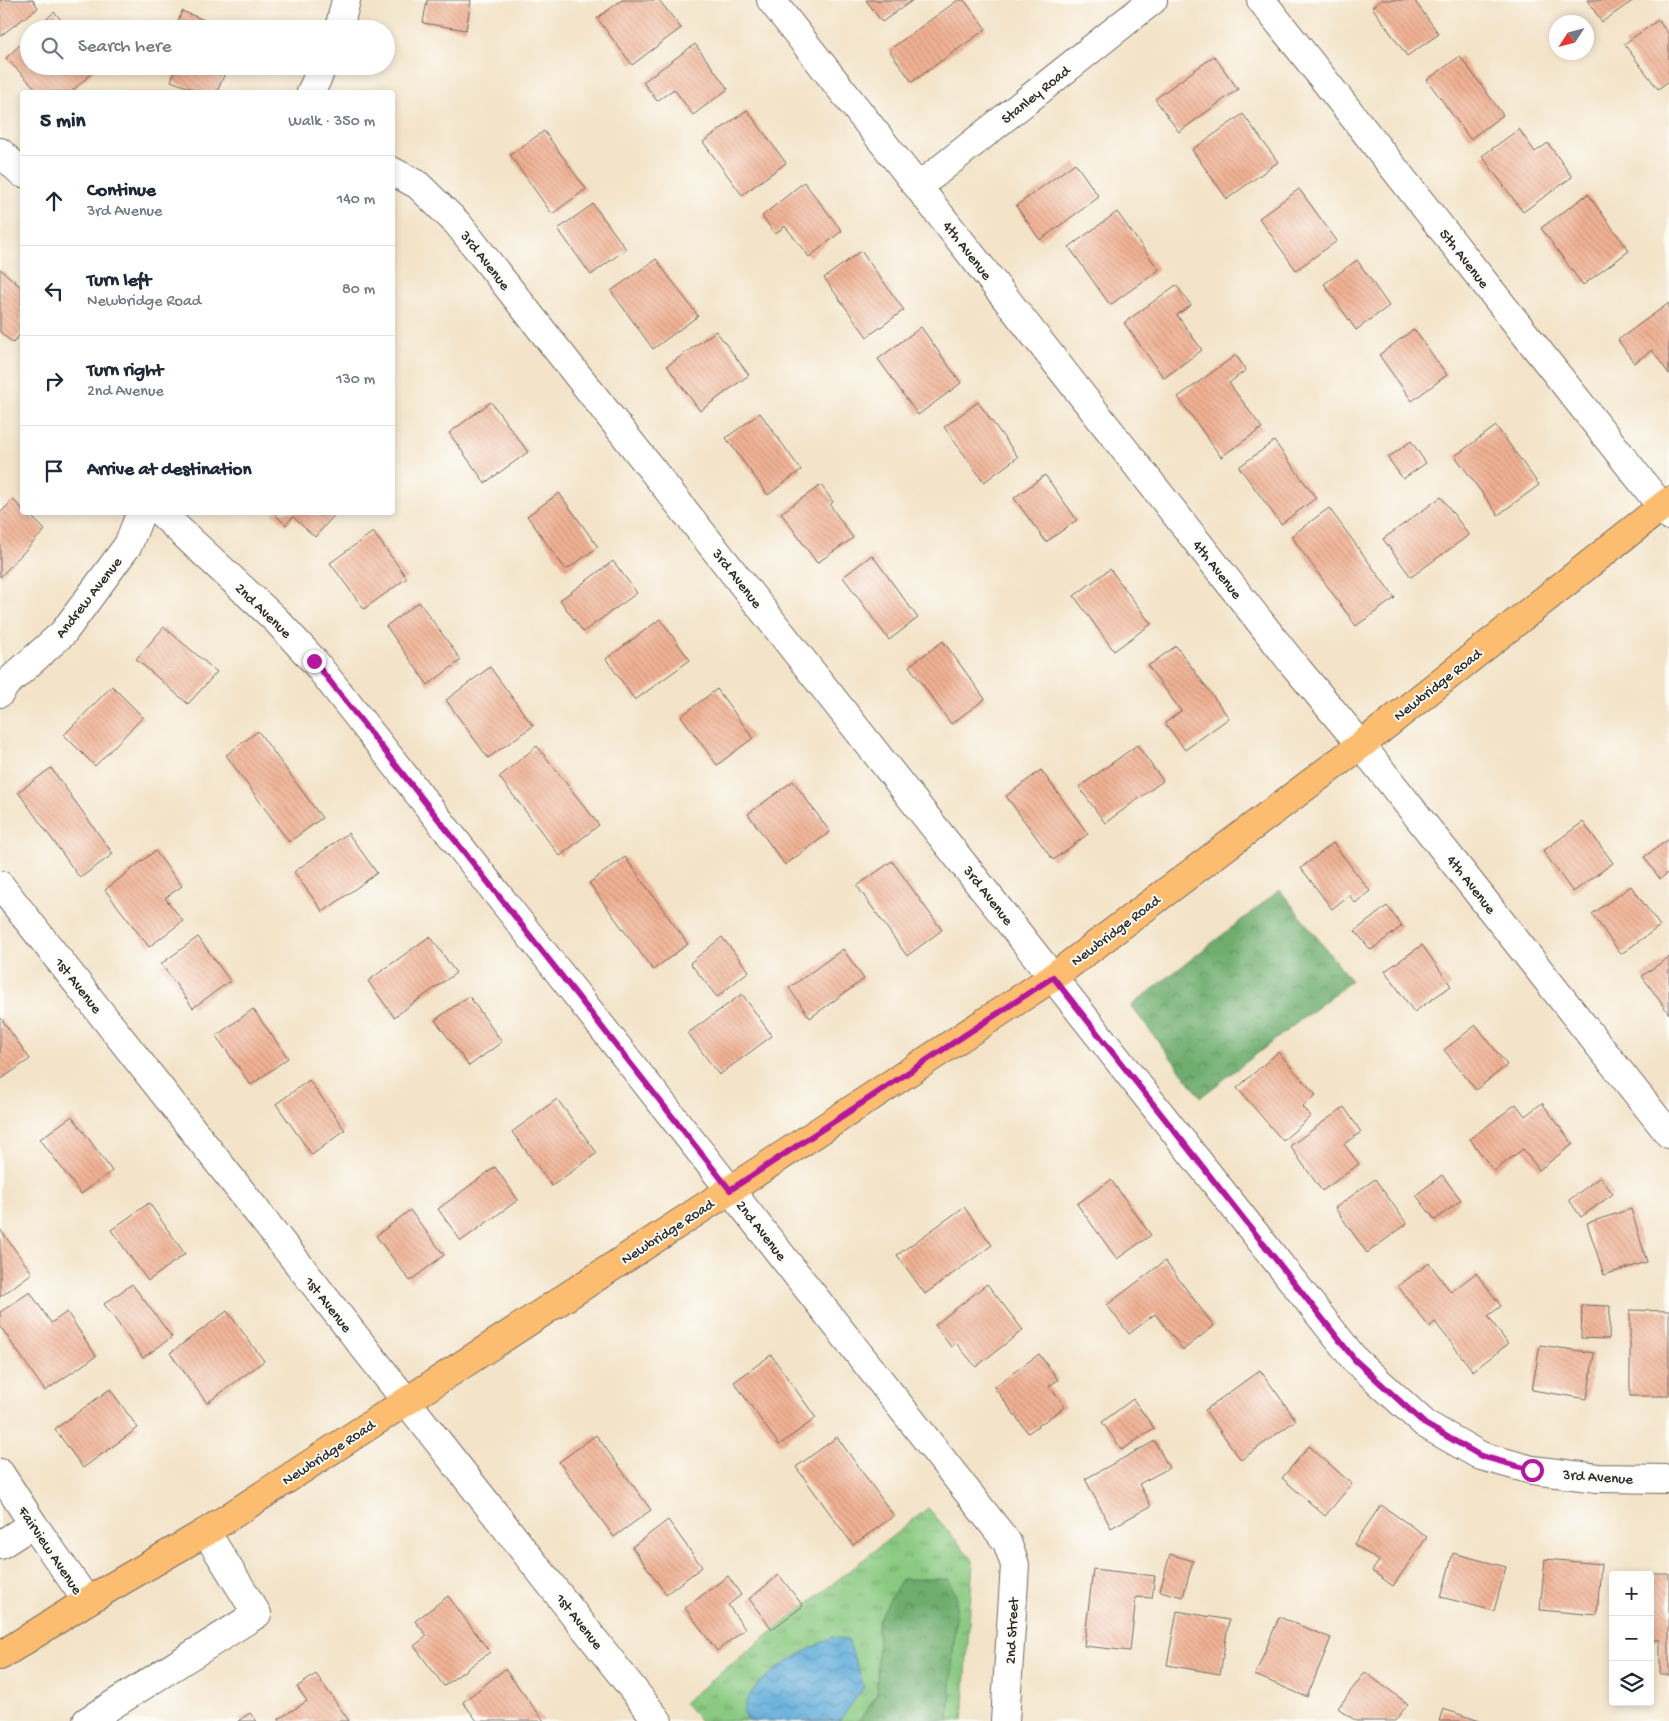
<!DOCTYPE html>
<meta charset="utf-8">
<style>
body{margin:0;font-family:"Gochi Hand",sans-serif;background:#f6f6f7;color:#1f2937}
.controls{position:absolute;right:15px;bottom:15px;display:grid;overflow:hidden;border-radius:5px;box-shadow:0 2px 8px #0003}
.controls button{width:45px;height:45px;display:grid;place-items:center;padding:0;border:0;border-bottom:1px solid #e0e1e3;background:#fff;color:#1f2937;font:25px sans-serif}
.compass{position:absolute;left:1549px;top:15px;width:45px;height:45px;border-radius:50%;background:#fff;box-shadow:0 2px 8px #0003;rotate:234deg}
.stop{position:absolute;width:15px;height:15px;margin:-11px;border:4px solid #b5179e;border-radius:50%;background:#fff}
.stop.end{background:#b5179e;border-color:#fff;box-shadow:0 1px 5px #0008}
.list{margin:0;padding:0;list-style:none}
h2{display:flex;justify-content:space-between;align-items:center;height:65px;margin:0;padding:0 20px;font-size:21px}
h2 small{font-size:16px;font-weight:400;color:#747a83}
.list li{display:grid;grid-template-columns:32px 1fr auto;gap:15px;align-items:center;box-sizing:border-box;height:90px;padding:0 20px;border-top:1px solid #e0e1e3}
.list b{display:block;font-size:19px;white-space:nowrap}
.list p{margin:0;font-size:16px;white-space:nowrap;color:#747a83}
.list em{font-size:16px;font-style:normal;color:#747a83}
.icon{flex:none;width:28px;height:28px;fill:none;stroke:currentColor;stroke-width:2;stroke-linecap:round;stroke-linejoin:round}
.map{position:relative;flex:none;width:1669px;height:1721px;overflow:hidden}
.search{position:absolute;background:#fff;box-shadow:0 2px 8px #0003;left:20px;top:20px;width:375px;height:55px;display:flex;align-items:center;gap:12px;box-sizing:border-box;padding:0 18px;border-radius:28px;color:#747a83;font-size:19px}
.panel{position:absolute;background:#fff;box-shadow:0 2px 8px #0003;left:20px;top:90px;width:375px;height:425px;border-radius:5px}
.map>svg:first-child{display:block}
</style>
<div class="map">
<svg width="1669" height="1721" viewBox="0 0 1669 1721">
<defs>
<pattern id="grass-tufts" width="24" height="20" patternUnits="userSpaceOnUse" patternTransform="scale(1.25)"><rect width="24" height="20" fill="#89c980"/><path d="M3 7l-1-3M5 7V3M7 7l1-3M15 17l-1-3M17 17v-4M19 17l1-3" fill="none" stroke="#70a369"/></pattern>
<pattern id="forest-crowns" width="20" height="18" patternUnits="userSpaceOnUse" patternTransform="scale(1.25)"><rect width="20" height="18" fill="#6ead6e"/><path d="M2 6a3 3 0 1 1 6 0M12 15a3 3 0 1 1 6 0" fill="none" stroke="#5b8d5b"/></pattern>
<pattern id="water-waves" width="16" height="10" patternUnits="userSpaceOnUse" patternTransform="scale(1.25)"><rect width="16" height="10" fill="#61adda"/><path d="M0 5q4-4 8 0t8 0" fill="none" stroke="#508db1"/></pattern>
<pattern id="building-back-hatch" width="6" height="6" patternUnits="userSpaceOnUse" patternTransform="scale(1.25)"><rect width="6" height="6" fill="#f0b193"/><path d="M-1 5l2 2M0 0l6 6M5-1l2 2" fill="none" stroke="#ce987f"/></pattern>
</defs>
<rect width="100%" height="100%" fill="#fdfcf7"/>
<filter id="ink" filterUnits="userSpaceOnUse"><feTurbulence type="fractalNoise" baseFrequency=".02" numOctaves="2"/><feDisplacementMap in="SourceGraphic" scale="10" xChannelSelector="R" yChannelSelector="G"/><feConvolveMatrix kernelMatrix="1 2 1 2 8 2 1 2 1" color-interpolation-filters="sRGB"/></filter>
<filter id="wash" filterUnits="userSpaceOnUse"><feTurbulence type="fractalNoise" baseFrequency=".0096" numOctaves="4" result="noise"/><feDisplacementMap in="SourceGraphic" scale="20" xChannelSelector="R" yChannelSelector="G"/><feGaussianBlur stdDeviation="1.12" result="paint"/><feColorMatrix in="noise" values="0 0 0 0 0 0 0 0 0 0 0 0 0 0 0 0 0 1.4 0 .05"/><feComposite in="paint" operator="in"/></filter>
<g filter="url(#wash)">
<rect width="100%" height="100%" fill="#f3e3c8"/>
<!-- grass -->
<path fill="url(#grass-tufts)" stroke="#5a7a56" d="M928,1508L973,1560L963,1721H700L684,1702Z"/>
<!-- forest -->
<path fill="url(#forest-crowns)" stroke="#4c6c4c" d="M1280,890L1351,981L1201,1097L1131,1006Z
M902,1579H949L957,1598L949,1721H859L877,1694L878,1620Z"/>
<!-- water -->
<path fill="url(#water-waves)" stroke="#466c82" d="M833,1637L848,1640L864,1687L839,1721H747C746,1718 743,1713 744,1710C746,1680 808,1649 833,1637Z"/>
<g id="blocks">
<!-- building -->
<path fill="url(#building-back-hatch)" d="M0,0H33L38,8L0,36Z
M427,0H471L466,30L423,23Z
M622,0H659L681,28L632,65L597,18Z
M866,0H913L882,22Z
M958,0H964L986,29L912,82L889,50Z
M1382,0H1414L1439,34L1407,56L1372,7Z
M1587,0H1634L1602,22Z
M182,11L226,29H175Z
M54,12L70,29H36Z
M1658,20L1669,35V81L1658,89L1624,44Z
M29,36V66H89L94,71L71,92H39L6,58Z
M695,44L728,89L693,115L674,89L657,101L643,82Z
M1214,56L1238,89L1179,132L1155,99Z
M1460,56L1503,115L1470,139L1427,80Z
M177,66H228L217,92H200L171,81Z
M747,110L786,163L742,195L703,142Z
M1243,114L1278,162L1227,199L1192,150Z
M1519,129L1535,152L1548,143L1572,177L1523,212L1482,156Z
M544,131L586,189L552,214L510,155Z
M1075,163L1099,197L1040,240L1016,206Z
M804,182L842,231L809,257L785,226L775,234L762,216Z
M1299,189L1337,241L1296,270L1259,218Z
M1588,194L1629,251L1583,285L1541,228Z
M593,204L626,249L591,275L558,229Z
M1117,212L1159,270L1110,305L1069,247Z
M861,251L904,310L867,337L824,278Z
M656,259L698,316L653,349L611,291Z
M1357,260L1389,306L1356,330L1324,284Z
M0,269L22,288V332L13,343L0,332Z
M1176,285L1191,305L1177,315L1202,350L1164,378L1124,323Z
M1669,303V374L1652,350L1634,363L1618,340Z
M921,327L961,383L918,415L878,359Z
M1414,329L1447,375L1412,401L1379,355Z
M716,331L749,375L700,411L667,366Z
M1236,355L1246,370L1229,383L1262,428L1221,457L1178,397Z
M491,402L528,452L485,483L449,433Z
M978,402L1018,457L984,482L944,427Z
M760,413L801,470L768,495L726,438Z
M1496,426L1539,485L1498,515L1455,456Z
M1274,441L1316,498L1281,524L1239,467Z
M1411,441L1426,463L1403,479L1388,458Z
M1045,475L1077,520L1046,542L1014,498Z
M821,485L833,502L830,505L853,538L817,563L781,513Z
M559,493L598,547L566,570L527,516Z
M1441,497L1469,535L1411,577L1383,539Z
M13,500L22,508V512H27L45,530L0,577V513Z
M1329,508L1395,598L1356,626L1291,536Z
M272,512H337L315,537L293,517L286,525Z
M373,532L407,578L364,609L330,563Z
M872,555L918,618L889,640L843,577Z
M613,561L637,593L583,632L560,600Z
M1110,569L1151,624L1114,651L1074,596Z
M419,602L461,660L428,685L386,626Z
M660,619L690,660L635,700L606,659Z
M164,627L217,672L188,704L136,659Z
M943,641L985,699L951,724L909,666Z
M1176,646L1229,718L1185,750L1165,723L1181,711L1148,666Z
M490,667L533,726L488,758L446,700Z
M112,686L143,717L95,766L64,735Z
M717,689L753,738L717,765L681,716Z
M258,731L322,818L289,842L226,755Z
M1137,745L1163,781L1105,823L1079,787Z
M537,746L599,825L560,856L499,777Z
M51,768L113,854L80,878L18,792Z
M1041,770L1088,834L1053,860L1006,796Z
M793,781L830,832L785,865L748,814Z
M1583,822L1613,863L1573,892L1543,851Z
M348,833L377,873L323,912L294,872Z
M1669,839V872L1660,879L1644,857Z
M1333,843L1370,891L1355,903L1349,895L1332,909L1301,868Z
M155,851L182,886L165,898L183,921L149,947L105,890Z
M625,857L688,944L653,970L589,883Z
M892,861L942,930L907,956L857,886Z
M1631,886L1660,926L1621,954L1592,914Z
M1387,906L1402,926L1371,950L1355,931Z
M430,936L456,973L394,1017L368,981Z
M198,937L230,981L193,1008L161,964Z
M722,937L749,971L717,997L690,963Z
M1422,945L1451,986L1414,1012L1385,971Z
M843,949L864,979L810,1018L789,988Z
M1669,957V1014L1642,976Z
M742,994L772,1036L719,1075L688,1033Z
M469,996L502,1042L469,1066L435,1020Z
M253,1009L288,1058L251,1085L216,1036Z
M0,1017L30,1059L0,1080Z
M1476,1025L1507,1065L1476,1090L1444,1050Z
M1278,1052L1316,1095L1302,1107L1311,1116L1283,1141L1237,1088Z
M309,1080L345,1130L312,1155L276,1104Z
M557,1099L597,1153L552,1186L512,1132Z
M1542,1103L1573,1144L1539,1170L1523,1149L1494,1171L1470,1139L1516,1104L1525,1116Z
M1344,1107L1361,1132L1344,1144L1359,1164L1322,1191L1290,1146Z
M72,1116L112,1171L81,1194L40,1139Z
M495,1167L518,1200L461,1241L438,1209Z
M1442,1175L1461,1200L1435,1220L1416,1195Z
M1600,1177L1613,1194L1581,1217L1569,1200Z
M1375,1179L1407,1224L1367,1253L1335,1208Z
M1111,1180L1151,1235L1117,1259L1077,1204Z
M149,1203L185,1254L148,1281L111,1230Z
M964,1207L992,1245L925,1294L897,1255Z
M1631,1209L1647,1262L1604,1275L1587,1223Z
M410,1210L444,1255L410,1281L376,1236Z
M0,1229L32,1273L0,1297Z
M1165,1261L1214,1326L1183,1350L1155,1314L1129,1334L1107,1305Z
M1429,1263L1451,1292L1476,1273L1501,1306L1488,1316L1508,1344L1473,1371L1435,1322L1429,1327L1398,1286Z
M132,1284L172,1337L143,1358L104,1304Z
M987,1284L1023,1330L976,1367L956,1343L951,1347L935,1325Z
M30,1292L51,1323L67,1312L96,1356L45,1391L0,1326V1312Z
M1582,1305L1610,1306L1609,1339L1581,1338Z
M1630,1310L1669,1311V1396H1630Z
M227,1311L264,1361L207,1403L170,1353Z
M1540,1345L1594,1353L1587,1399L1532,1390Z
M1039,1354L1058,1380L1049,1386L1065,1407L1028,1433L994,1387Z
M771,1355L816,1418L779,1445L734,1382Z
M1260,1370L1296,1420L1241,1460L1205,1410Z
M110,1389L138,1428L83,1468L55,1429Z
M1133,1399L1154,1428L1122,1450L1102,1422Z
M596,1435L651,1510L614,1537L559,1462Z
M837,1437L894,1516L853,1545L796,1467Z
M1155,1441L1169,1468L1139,1484L1151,1506L1111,1528L1085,1479Z
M1309,1446L1352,1484L1325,1516L1282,1478Z
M1381,1505L1427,1537L1393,1586L1372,1571L1379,1561L1354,1544Z
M668,1520L702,1567L666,1594L632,1547Z
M1453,1553L1506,1567L1494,1611L1441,1597Z
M1170,1554L1193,1561L1183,1597L1160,1591Z
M1545,1559L1601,1564L1597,1615L1540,1610Z
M1093,1569L1155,1576L1152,1598L1136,1597L1130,1651L1084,1646Z
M1650,1574H1669V1675H1660V1640H1650Z
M779,1575L803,1606L772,1629L749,1599Z
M728,1576L741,1595L728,1605L745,1629L717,1651L685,1608Z
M448,1596L490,1652L444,1686L414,1646L427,1636L415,1621Z
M1177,1611L1229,1620L1220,1674L1167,1665Z
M1279,1617L1331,1638L1307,1697L1255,1675Z
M505,1669L544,1721H477L463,1702Z
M1365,1672L1408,1704L1395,1721H1356L1338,1708Z
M316,1674L349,1721H280L279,1719L307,1701L297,1687Z
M1443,1709L1480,1721H1439Z
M250,1713L256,1721H238Z"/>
</g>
</g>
<g filter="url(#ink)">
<use href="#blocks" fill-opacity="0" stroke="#716b62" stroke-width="1"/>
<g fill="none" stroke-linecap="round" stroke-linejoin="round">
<defs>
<path id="minor" d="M771,0L1294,665L1361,745L1669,1134
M1261,0L1669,516
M339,29L346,0
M311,92L323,66
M0,152L22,173
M392,171L418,185L458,224L1355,1360L1425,1424L1481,1456L1532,1470L1598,1478L1669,1479
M918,187L1153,0
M160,512L276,620L314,661L1007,1542L1015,1565L1005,1721
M0,693L6,684L63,633L128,545L141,512
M0,885L658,1721
M0,1473L33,1524L87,1601
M0,1545L33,1524
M87,1721L257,1614L206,1532"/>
<path id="primary" d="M0,1656L87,1601L206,1532L730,1190L1053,977L1361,745L1669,501"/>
</defs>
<!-- minor casing -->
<use href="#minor" stroke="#716b62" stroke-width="30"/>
<!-- primary casing -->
<use href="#primary" stroke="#716b62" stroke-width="30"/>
<!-- minor -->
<use href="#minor" stroke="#fff" stroke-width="28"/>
<!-- primary -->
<use href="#primary" stroke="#fcbd6f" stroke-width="28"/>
</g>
</g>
<g fill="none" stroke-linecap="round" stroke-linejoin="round" filter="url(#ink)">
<!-- route -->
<path stroke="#b5179e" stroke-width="6" d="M314,661L730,1190L1053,977L1355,1360L1425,1424L1481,1456L1532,1470"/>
</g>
<g text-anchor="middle" stroke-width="4" stroke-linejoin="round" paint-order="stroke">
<!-- street labels -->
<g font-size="15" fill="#2b2b2b" stroke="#fdfcf7">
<text transform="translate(1035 94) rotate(-39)" y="5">Stanley Road</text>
<text transform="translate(968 250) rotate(52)" y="5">4th Avenue</text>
<text transform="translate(1465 258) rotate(52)" y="5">5th Avenue</text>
<text transform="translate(486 260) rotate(52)" y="5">3rd Avenue</text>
<text transform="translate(1218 569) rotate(52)" y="5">4th Avenue</text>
<text transform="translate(738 578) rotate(52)" y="5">3rd Avenue</text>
<text transform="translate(88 597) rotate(-52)" y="5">Andrew Avenue</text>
<text transform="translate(264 610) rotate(44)" y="5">2nd Avenue</text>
<text transform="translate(1437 684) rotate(-38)" y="5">Newbridge Road</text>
<text transform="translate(1472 884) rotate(52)" y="5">4th Avenue</text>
<text transform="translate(989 895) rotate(52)" y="5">3rd Avenue</text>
<text transform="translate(1115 930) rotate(-37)" y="5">Newbridge Road</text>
<text transform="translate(79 985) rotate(52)" y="5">1st Avenue</text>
<text transform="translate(762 1230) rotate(52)" y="5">2nd Avenue</text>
<text transform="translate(667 1231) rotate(-33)" y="5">Newbridge Road</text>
<text transform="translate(329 1304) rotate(52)" y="5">1st Avenue</text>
<text transform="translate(328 1452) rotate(-33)" y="5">Newbridge Road</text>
<text transform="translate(1598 1476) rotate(4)" y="5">3rd Avenue</text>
<text transform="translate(51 1550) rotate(56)" y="5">Fairview Avenue</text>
<text transform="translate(580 1621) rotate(52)" y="5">1st Avenue</text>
<text transform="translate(1011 1631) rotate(-87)" y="5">2nd Street</text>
</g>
</g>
</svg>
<div class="controls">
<button>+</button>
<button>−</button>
<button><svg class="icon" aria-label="layers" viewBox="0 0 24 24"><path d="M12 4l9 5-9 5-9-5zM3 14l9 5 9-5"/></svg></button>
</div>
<svg class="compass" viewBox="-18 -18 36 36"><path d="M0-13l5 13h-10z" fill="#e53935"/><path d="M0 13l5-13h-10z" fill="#747a83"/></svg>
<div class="stop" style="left:1532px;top:1470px"></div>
<div class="stop end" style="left:314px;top:661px"></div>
<div class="search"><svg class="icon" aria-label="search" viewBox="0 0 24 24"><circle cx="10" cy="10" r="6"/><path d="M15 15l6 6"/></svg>Search here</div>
<section class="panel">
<h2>5 min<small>Walk · 350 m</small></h2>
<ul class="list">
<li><svg class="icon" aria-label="ahead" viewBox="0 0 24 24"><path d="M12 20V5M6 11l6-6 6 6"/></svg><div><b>Continue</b><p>3rd Avenue</p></div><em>140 m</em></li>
<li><svg class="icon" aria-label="left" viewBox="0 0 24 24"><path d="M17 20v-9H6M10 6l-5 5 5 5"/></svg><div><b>Turn left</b><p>Newbridge Road</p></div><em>80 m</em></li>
<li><svg class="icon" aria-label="right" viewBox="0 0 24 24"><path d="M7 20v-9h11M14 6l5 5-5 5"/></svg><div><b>Turn right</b><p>2nd Avenue</p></div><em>130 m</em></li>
<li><svg class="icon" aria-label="arrive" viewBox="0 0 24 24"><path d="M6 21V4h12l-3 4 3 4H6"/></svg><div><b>Arrive at destination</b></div></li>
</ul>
</section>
</div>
